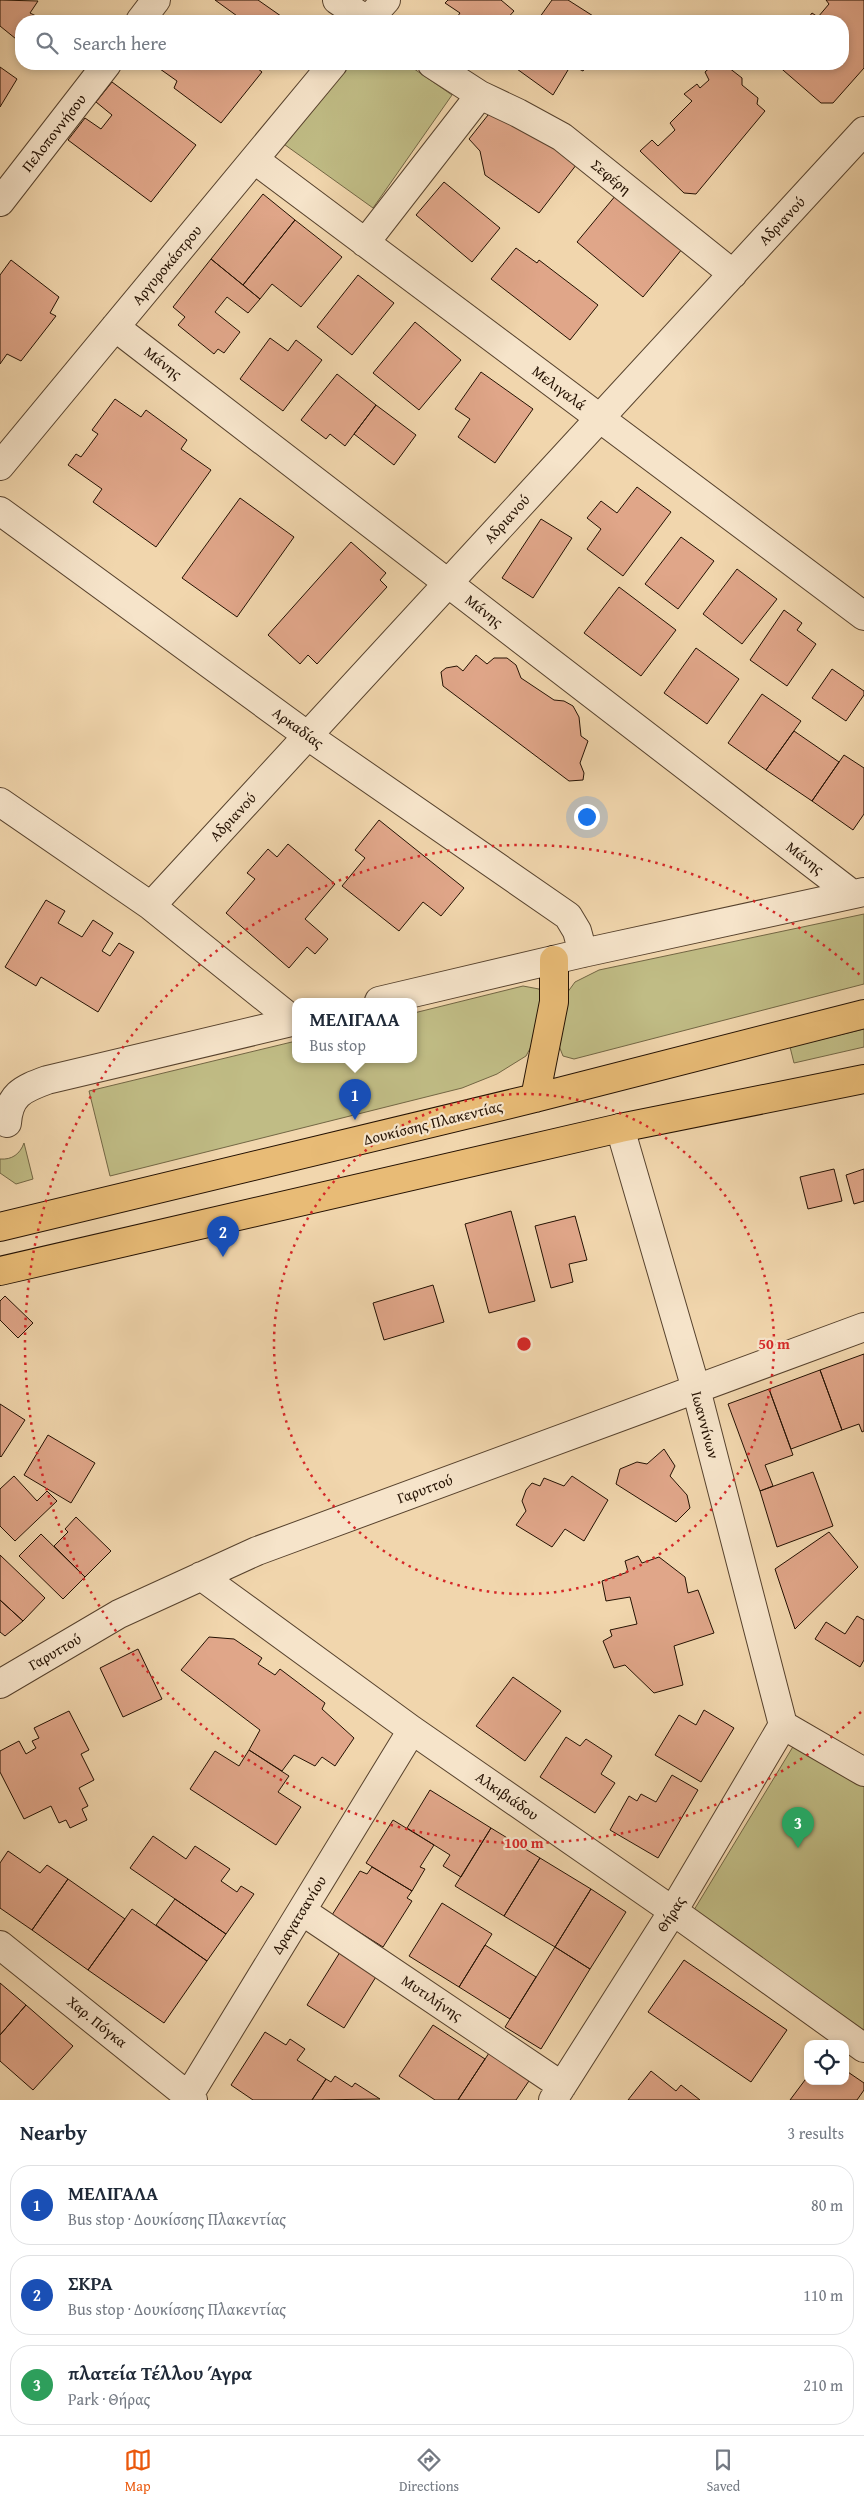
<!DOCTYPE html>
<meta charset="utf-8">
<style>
body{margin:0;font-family:"Gentium Book Plus",serif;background:#f6f6f7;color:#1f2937}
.controls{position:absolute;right:15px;bottom:15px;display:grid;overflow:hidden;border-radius:10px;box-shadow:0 2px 8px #0003}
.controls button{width:45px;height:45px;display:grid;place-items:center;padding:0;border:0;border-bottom:1px solid #e0e1e3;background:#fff;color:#1f2937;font:25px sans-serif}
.you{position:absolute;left:586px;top:816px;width:18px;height:18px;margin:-12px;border:4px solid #fff;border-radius:50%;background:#1a73e8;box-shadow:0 0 0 8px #1a73e833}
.badge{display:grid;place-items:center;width:32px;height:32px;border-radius:50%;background:#ea580c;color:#fff;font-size:16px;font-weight:700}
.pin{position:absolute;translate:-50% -41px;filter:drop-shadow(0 1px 2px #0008)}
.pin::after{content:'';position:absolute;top:26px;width:18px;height:15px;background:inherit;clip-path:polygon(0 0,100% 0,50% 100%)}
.popup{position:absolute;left:292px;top:998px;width:125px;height:65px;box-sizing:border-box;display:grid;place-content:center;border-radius:10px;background:#fff;filter:drop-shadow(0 1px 4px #0005);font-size:16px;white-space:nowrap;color:#747a83}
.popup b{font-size:19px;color:#1f2937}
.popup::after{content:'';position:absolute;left:50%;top:100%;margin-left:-10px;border:10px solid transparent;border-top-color:#fff}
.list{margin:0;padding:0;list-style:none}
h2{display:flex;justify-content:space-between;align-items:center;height:65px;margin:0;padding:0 20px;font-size:21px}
h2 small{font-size:16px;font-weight:400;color:#747a83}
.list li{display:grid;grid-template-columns:32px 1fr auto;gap:15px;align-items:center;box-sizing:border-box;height:80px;margin:0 10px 10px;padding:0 10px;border:1px solid #e0e1e3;border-radius:20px}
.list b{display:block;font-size:19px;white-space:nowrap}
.list p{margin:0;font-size:16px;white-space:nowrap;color:#747a83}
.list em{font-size:16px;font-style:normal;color:#747a83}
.icon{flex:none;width:28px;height:28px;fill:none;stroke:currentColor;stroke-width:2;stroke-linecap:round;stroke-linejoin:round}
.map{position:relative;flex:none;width:864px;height:2100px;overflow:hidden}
.search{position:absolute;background:#fff;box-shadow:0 2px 8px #0003;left:15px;right:15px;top:15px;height:55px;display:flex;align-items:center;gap:12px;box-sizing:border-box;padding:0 18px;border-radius:20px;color:#747a83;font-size:19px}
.sheet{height:335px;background:#fff}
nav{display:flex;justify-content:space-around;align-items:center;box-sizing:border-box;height:70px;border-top:1px solid #e0e1e3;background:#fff;font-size:14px;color:#747a83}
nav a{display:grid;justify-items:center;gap:2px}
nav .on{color:#ea580c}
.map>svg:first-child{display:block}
</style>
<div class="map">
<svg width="864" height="2100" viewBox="0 0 864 2100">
<rect width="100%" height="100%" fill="#f1d6ad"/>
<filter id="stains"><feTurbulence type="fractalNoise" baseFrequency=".004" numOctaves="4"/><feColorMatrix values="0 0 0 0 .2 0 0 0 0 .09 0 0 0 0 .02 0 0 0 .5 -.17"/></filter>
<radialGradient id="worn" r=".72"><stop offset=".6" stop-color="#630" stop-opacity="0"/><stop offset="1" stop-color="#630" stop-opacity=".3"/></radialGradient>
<!-- green -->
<path fill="#c0bc85" stroke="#726644" d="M343,64H407L452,95L373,208L281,142Z
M864,914V984L574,1059L563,1056L559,1046L567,993L575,982L599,970Z
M523,986L539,989L546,1003L540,1030L526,1056L497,1074L462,1088L110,1176L89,1091L296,1041V1059H414V1013Z
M864,1029V1047L794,1063L790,1047Z
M24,1143L33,1179L16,1184L0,1173V1159C12,1160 20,1154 24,1143Z
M794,1745L864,1786V2034L694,1910Z"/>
<!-- building -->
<path fill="#e0a689" stroke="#241102" d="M0,0L38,1L30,13L36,16L38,21H21V43L0,26Z
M215,0H258L288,21H244Z
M448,0H501L514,11L505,21H454L460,13L445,3Z
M552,0H568L601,21H537Z
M826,0H864V68L833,103H821L776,64H843V21H806L812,13L818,17L829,4Z
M153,64H252L262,72L221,123L174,88L177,81Z
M510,64H588L583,71L571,65L553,95Z
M714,64H724L742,78V85L758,98L757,104L765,111L696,194L684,193L640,151L652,140L658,146L675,130L670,123L692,101L684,94L697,84L700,88L709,80L705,72Z
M0,67L17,79L0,107Z
M112,82L196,145L151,202L68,140L85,118L101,129L112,115L96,102Z
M492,110L580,160L539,213L485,175L480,151L469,139Z
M444,182L500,228L472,262L416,215Z
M621,189L687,243L643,297L577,242Z
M263,194L295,220L243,285L211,259Z
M295,220L342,257L301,307L272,284L260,299L243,285Z
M516,248L537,263L539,260L598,305L570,340L491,279Z
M211,259L260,299L248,313L227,297L215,312L240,332L224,353L218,349L214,354L178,325L185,317L173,307Z
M11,260L59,297L50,313L56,316L21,361L7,354L0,364V275Z
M358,275L394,303L352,355L317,327Z
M415,322L461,360L419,410L373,373Z
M270,338L288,351L296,340L322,360L283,411L240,379Z
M481,372L533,409L495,463L458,437L470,419L455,409Z
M337,374L376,405L345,446L330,434L326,439L301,420Z
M115,399L141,417L146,410L187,440L181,449L211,470L156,547L93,502L102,489L68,465L76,454L81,457L98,434L92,430Z
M376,405L416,435L394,465L354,434Z
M637,487L671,512L623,576L587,549L601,529L587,518L601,501L617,513Z
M240,498L294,537L237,617L182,578Z
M541,519L572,538L533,598L502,578Z
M681,537L714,561L678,609L645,584Z
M351,542L386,573L380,580L387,587L317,664L308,655L300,664L268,635Z
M737,569L777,599L742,644L703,614Z
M619,587L676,630L641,676L584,633Z
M784,610L802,623L797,630L816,644L787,686L750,660Z
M696,648L739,679L707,724L664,693Z
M476,655L487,664L494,658H507L516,665L521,678L554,700L564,701L573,706L579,717L581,736L588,741L580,763L584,773L583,780L569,781L443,686L441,672L446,668L457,666L463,671Z
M832,669L864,691V695L846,721L812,698Z
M762,694L801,721L766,770L728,743Z
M794,731L839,762L812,801L766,770Z
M844,755L864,768V814L853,830L812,801Z
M379,820L464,888L441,916L423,902L399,931L342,886L365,858L355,850Z
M288,844L335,884L305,919L328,939L315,954L307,947L289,968L226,913L255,879L247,873L268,849L277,857Z
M46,900L65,911L58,923L82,937L93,920L113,933L102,951L110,956L119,943L134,952L98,1012L41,977L36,986L5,967Z
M834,1169L842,1201L808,1209L800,1177Z
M864,1169V1201L854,1204L846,1175Z
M511,1211L535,1301L489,1313L465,1224Z
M575,1216L587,1260L569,1264L573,1282L551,1288L535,1226Z
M433,1285L444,1322L384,1340L373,1303Z
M5,1296L33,1323L18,1338L0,1320V1301Z
M864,1354V1431L862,1432L859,1424L842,1430L820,1370Z
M820,1370L842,1430L791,1449L769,1389Z
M769,1389L793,1455L765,1465L773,1486L760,1491L728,1404Z
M0,1404L25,1420L1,1457L0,1456Z
M48,1435L95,1463L71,1503L24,1475Z
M664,1449L675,1466L670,1476L687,1495L690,1508L676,1522L616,1484L620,1469L637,1462L647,1464Z
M813,1472L833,1526L777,1547L760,1491Z
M14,1476L37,1501L47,1491L57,1501L15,1541L0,1526V1489Z
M572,1476L608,1500L584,1541L565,1529L552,1547L516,1525L526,1511L522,1501L526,1490L532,1483L540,1486L544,1478L564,1486Z
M76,1517L111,1551L85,1577L54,1546L68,1532L65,1529Z
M829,1532L858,1567L795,1629L775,1569Z
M41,1534L85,1577L63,1599L19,1556Z
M0,1555L45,1598L23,1621L0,1600Z
M638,1556L642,1563L659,1557L685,1577L688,1593L698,1590L714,1633L674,1646L683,1685L654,1693L625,1665L614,1668L603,1641L612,1636L610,1630L637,1624L630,1597L606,1601L602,1581L628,1572L625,1561Z
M0,1600L23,1621L5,1636L0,1632Z
M857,1616L864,1620V1660L860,1667L815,1639L826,1622L845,1634Z
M209,1637L234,1639L262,1658L258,1664L275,1675L280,1669L325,1703L322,1709L354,1738L335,1766L322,1757L315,1766L294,1755L282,1771L249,1750L260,1730L181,1670Z
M138,1649L162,1699L123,1717L100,1668Z
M513,1677L561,1711L525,1761L476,1726Z
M704,1710L734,1728L701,1782L655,1755L679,1715L696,1725Z
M69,1711L89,1750L81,1754L94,1780L79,1788L88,1806L82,1809L87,1820L70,1828L66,1820L59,1823L51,1806L24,1819L0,1772V1751L19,1741L26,1754L36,1748L32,1741L39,1738L34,1728Z
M566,1737L580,1746L586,1739L612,1756L601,1774L615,1783L595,1813L540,1777Z
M249,1750L289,1776L278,1792L301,1807L276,1845L190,1789L215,1751L239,1766Z
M672,1775L698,1790L658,1858L610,1830L629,1796L637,1801L641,1794L656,1802Z
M430,1790L491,1828L461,1877L443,1866L450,1855L407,1828Z
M393,1820L434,1845L420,1867L425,1869L412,1891L366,1863Z
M491,1828L540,1858L504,1916L455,1886Z
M153,1836L186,1859L195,1846L230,1869L221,1881L237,1892L241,1886L254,1894L226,1934L130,1868Z
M8,1851L40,1873L47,1865L68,1879L32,1930L0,1908V1863Z
M540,1858L591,1889L555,1947L504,1916Z
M372,1867L412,1891L407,1898L412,1901L383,1947L332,1915L360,1871L367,1874Z
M68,1879L125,1919L88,1970L32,1930Z
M591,1889L626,1912L590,1969L555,1947Z
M175,1899L226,1934L207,1961L156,1925Z
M442,1903L492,1934L459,1987L409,1956Z
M132,1909L207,1961L164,2023L88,1970Z
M485,1945L536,1977L510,2019L459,1987Z
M555,1947L590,1969L541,2049L505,2027Z
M342,1949L379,1972L344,2028L307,2005Z
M684,1960L787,2030L751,2082L648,2012Z
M0,1983L26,2005L0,2035Z
M26,2005L73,2046L33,2090L0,2061V2035Z
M433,2025L485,2059L458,2100H435L399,2076Z
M265,2032L286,2045L290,2039L305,2049L297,2060L326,2079L312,2100H253L231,2085Z
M493,2047L533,2075L516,2100H458Z
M845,2070L864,2083V2090L857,2100H790L808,2076V2081H845Z
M651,2071L676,2091L681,2085L700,2100H628Z
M335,2076L352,2087L355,2083L380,2099L312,2100L326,2079L331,2082Z"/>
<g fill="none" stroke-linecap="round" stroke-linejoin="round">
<defs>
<path id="minor" d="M337,0L368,21
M140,21L156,0
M367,21L386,0
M432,64L480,95L518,113L562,137L733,274
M255,160L864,616
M0,202L107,64
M365,243L480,95
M115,327L852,894
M0,466L333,64
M0,511L308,736L568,916L577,931L583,953
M0,802L151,906L294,1021
M151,906L864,131
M379,1001L583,953L864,892
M7,1123C9,1095 22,1089 47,1080L296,1021
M620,1128L696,1389L783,1725
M201,1576L412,1730L673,1911L864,2048
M0,1684L119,1614L257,1551L864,1327
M783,1725L864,1772
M302,1911L562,2086
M0,1945L193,2100
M186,2100L412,1730
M553,2100L673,1911L783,1725"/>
<path id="major" d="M535,1098L554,1002V960
M0,1227L535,1098L864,1014
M0,1271L620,1128L864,1079"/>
</defs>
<!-- minor casing -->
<use href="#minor" stroke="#57422d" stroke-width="30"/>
<!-- major casing -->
<use href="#major" stroke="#241102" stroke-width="30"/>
<!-- minor -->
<use href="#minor" stroke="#f6e4ca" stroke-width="28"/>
<!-- major -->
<use href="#major" stroke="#e8bb76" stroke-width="28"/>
</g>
<!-- distance rings -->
<g fill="none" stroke="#d62828" stroke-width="2.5" stroke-dasharray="2.5 5">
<circle cx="524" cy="1344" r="250"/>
<path d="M861 1712A499 499 0 1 1 861 976"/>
</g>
<g text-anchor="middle" stroke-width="4.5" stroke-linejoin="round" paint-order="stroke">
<!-- street labels -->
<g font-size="15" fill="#241102" stroke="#f6e4ca">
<text transform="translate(54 133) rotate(-52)" y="5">Πελοποννήσου</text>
<text transform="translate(611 177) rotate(39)" y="5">Σεφέρη</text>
<text transform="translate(782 221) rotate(-47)" y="5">Αδριανού</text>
<text transform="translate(167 265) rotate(-50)" y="5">Αργυροκάστρου</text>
<text transform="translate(163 363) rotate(38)" y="5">Μάνης</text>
<text transform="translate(559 388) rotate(37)" y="5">Μελιγαλά</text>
<text transform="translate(507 519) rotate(-48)" y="5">Αδριανού</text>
<text transform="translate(484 611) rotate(38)" y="5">Μάνης</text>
<text transform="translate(298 728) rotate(36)" y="5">Αρκαδίας</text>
<text transform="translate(233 817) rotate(-47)" y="5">Αδριανού</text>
<text transform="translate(805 858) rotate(38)" y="5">Μάνης</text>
<text transform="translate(433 1123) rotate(-14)" y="5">Δουκίσσης Πλακεντίας</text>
<text transform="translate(705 1425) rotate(75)" y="5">Ιωαννίνων</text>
<text transform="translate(425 1489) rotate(-20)" y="5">Γαρυττού</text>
<text transform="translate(55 1652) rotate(-30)" y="5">Γαρυττού</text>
<text transform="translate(507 1796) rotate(35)" y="5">Αλκιβιάδου</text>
<text transform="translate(671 1914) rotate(-58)" y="5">Θήρας</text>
<text transform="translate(299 1915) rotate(-58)" y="5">Δραγατσανίου</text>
<text transform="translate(432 1998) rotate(34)" y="5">Μυτιλήνης</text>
<text transform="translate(97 2022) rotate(39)" y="5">Χαρ. Πόγκα</text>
</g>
</g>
<circle cx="524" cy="1344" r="8" fill="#d62828" stroke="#f6e4ca" stroke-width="2.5"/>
<g font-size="15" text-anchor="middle" font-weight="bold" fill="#d62828" stroke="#f6e4ca" stroke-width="4.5" stroke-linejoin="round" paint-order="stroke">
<text x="774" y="1349">50 m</text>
<text x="524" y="1848">100 m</text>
</g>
<rect width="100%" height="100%" filter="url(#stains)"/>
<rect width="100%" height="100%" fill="url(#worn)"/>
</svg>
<div class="controls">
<button><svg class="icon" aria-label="locate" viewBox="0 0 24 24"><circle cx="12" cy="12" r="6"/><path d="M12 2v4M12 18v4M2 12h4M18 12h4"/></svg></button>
</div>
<div class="you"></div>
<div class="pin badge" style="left:355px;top:1120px;background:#1a4fb4">1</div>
<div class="popup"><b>ΜΕΛΙΓΑΛΑ</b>Bus stop</div>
<div class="pin badge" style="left:223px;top:1257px;background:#1a4fb4">2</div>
<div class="pin badge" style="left:798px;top:1848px;background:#2e9e5b">3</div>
<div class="search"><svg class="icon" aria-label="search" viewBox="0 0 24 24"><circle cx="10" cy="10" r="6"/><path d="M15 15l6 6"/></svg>Search here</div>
</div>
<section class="sheet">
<h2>Nearby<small>3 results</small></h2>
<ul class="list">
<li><span class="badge" style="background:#1a4fb4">1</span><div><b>ΜΕΛΙΓΑΛΑ</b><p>Bus stop · Δουκίσσης Πλακεντίας</p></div><em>80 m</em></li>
<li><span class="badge" style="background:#1a4fb4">2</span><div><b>ΣΚΡΑ</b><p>Bus stop · Δουκίσσης Πλακεντίας</p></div><em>110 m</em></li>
<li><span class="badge" style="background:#2e9e5b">3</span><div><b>πλατεία Τέλλου Άγρα</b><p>Park · Θήρας</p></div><em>210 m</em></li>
</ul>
</section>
<nav>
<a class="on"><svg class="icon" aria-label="map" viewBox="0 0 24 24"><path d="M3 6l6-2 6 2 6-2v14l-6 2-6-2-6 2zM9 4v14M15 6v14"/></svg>Map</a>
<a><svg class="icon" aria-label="directions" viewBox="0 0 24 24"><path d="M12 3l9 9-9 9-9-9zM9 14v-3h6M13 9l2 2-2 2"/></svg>Directions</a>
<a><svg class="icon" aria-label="saved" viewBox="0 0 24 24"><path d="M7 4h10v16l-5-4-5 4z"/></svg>Saved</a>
</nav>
